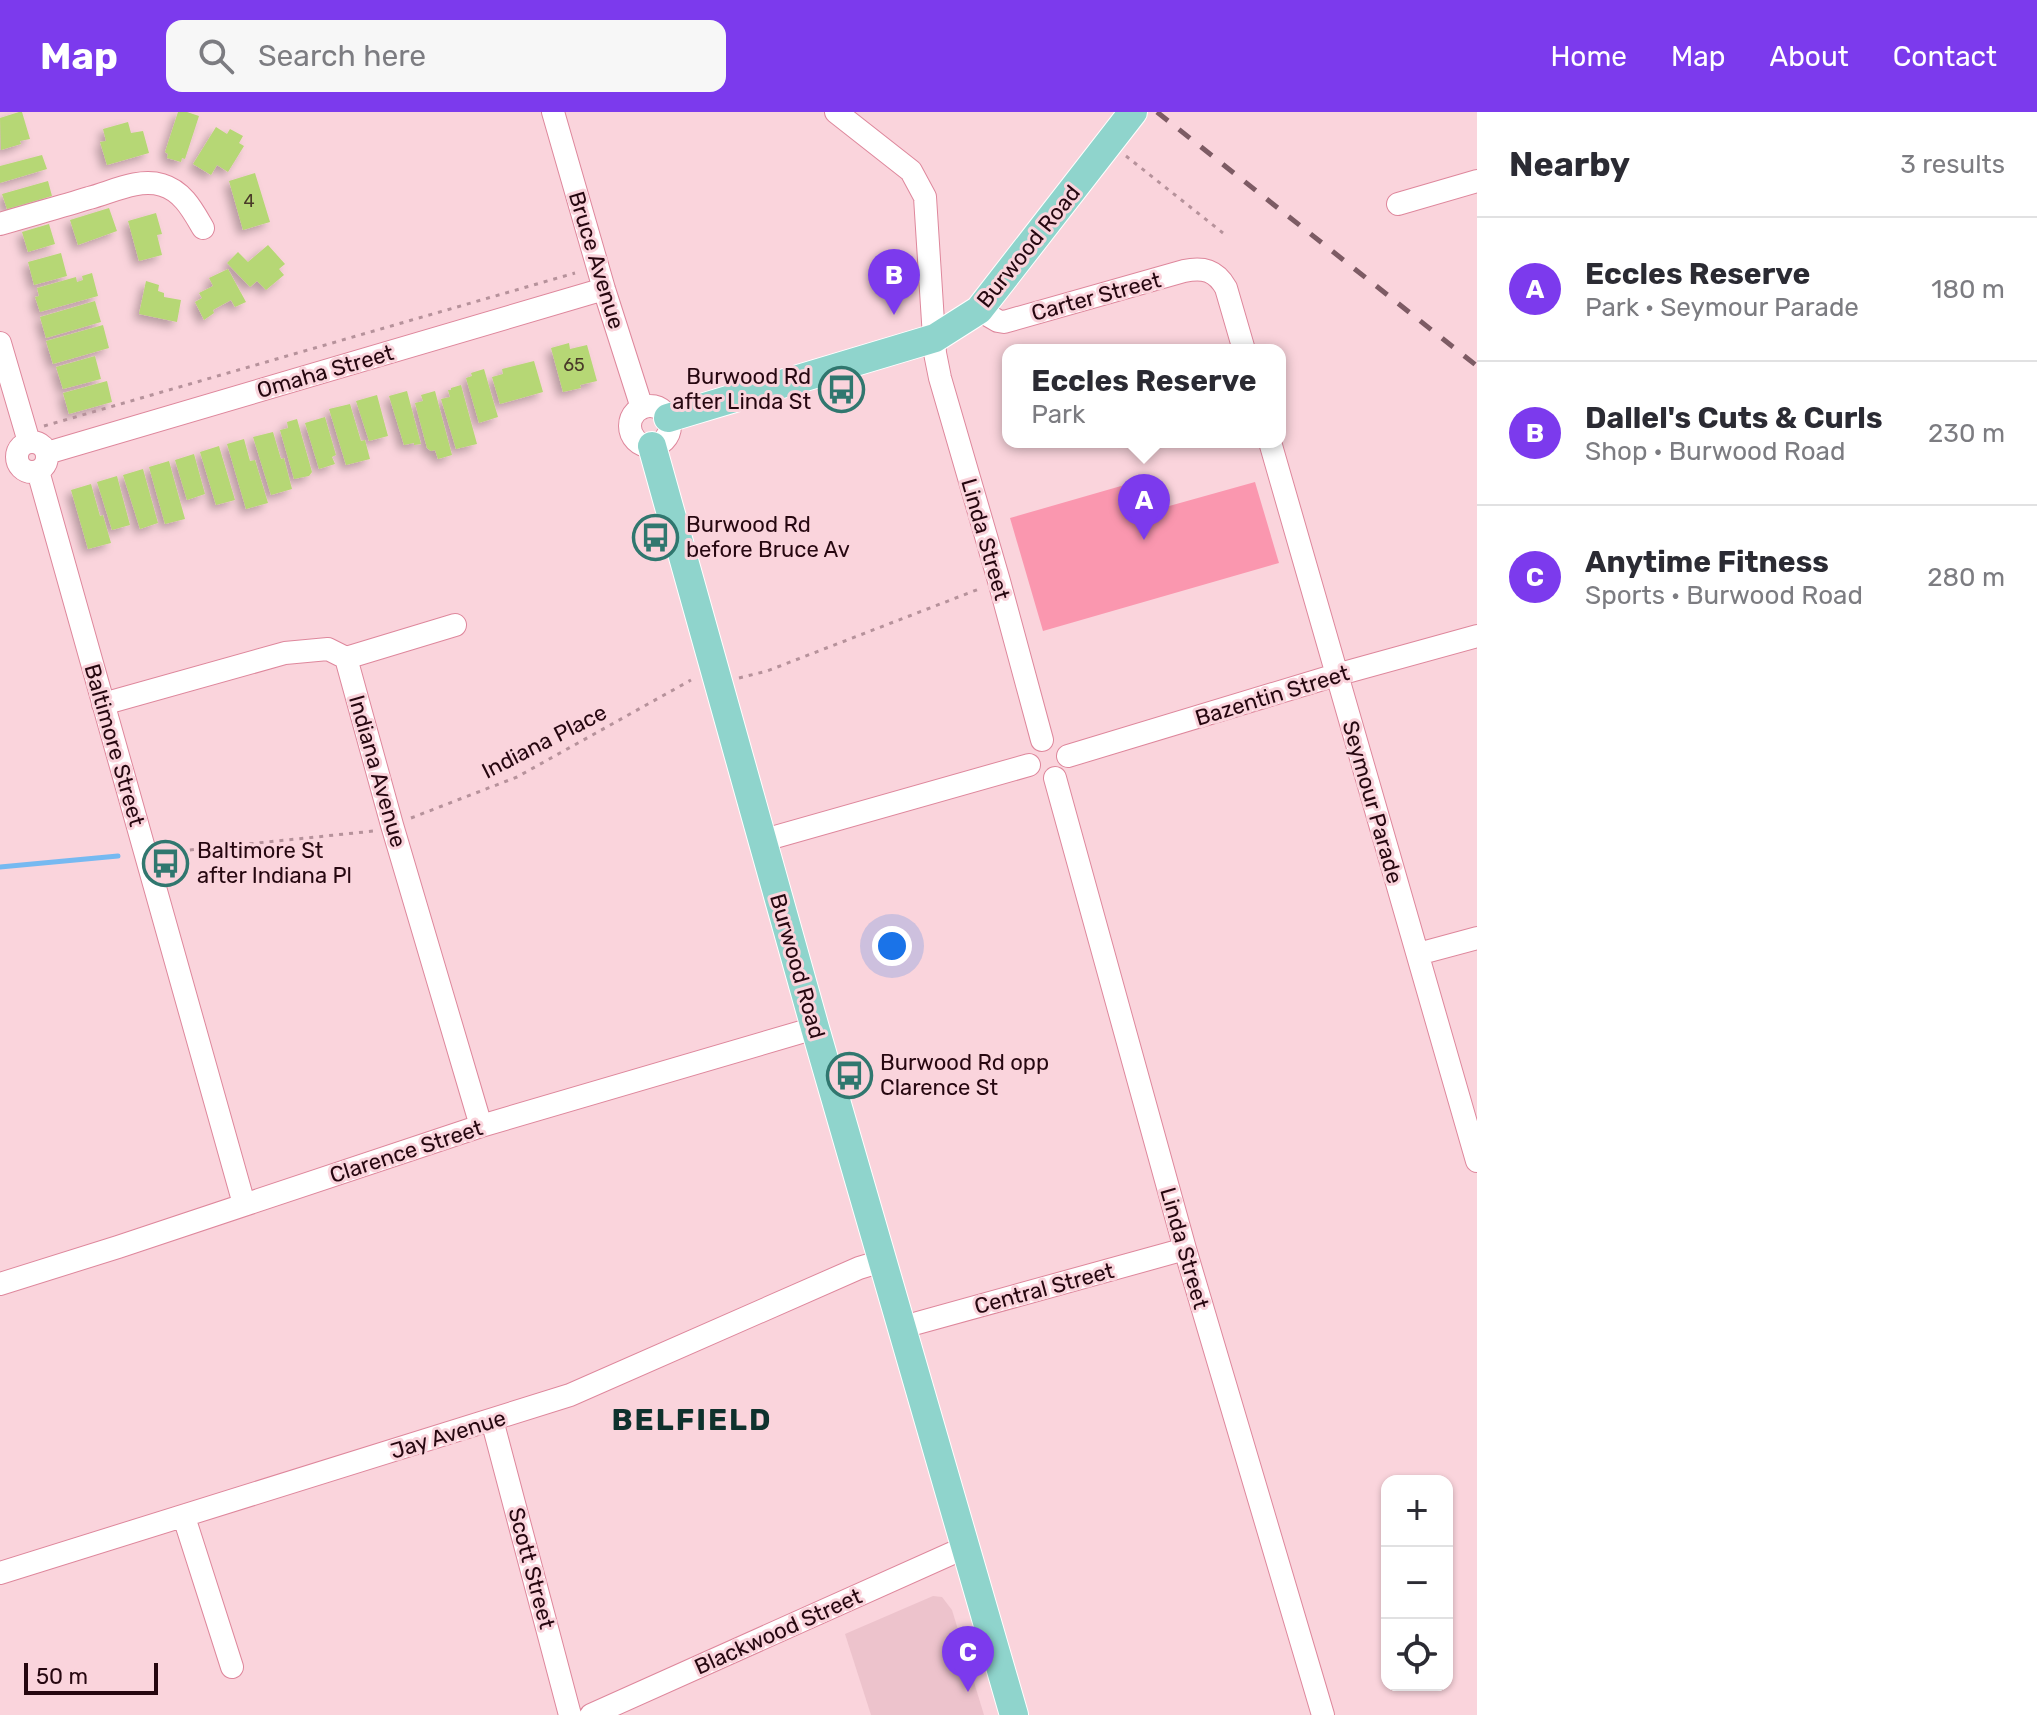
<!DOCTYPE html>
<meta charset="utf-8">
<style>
body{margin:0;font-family:Rubik,sans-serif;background:#f7f7f7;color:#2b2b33}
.controls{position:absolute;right:24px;bottom:24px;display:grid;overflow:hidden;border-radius:16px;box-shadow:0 2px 6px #0004}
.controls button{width:72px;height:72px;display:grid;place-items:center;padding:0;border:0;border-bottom:2px solid #e1e1e2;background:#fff;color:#2b2b33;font:40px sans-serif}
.scale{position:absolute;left:24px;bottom:20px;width:134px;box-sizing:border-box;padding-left:8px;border:4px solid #260710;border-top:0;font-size:22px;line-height:28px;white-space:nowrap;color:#260710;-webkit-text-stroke:6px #fad4dc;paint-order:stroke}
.you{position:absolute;left:892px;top:834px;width:28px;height:28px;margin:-20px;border:6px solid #fff;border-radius:50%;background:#1a73e8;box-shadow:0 0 0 12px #1a73e833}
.badge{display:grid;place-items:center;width:52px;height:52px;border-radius:50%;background:#7c3aed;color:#fff;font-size:26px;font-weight:700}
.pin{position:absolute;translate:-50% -66px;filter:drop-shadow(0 2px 4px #0008)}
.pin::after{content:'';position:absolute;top:42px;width:28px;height:24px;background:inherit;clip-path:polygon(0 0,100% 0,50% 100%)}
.popup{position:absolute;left:1002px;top:232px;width:284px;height:104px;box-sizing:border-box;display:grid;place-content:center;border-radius:16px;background:#fff;filter:drop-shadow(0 2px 6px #0005);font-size:26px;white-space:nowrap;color:#7c7c81}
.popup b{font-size:30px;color:#2b2b33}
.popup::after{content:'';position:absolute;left:50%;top:100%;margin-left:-16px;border:16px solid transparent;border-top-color:#fff}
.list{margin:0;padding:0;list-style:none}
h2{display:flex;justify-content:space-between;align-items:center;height:104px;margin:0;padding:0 32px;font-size:34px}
h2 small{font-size:26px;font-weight:400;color:#7c7c81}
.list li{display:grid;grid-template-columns:52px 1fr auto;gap:24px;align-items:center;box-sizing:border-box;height:144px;padding:0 32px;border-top:2px solid #e1e1e2}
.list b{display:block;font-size:30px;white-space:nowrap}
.list p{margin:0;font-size:26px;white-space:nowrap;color:#7c7c81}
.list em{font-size:26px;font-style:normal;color:#7c7c81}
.icon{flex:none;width:44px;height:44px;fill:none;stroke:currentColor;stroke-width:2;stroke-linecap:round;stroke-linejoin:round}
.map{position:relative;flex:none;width:1477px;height:1603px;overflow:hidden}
header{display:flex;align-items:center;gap:48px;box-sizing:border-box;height:112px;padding:0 40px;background:#7c3aed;color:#fff}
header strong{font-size:38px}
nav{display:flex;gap:44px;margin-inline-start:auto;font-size:28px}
.search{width:560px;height:72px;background:#f7f7f7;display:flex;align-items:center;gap:20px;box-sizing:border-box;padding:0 28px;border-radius:16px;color:#7c7c81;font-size:30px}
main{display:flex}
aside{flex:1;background:#fff}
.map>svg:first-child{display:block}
</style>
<header>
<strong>Map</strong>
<div class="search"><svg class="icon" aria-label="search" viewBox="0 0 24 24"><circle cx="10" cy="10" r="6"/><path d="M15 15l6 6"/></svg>Search here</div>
<nav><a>Home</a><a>Map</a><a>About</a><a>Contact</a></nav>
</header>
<main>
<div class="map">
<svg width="1477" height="1603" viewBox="0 0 1477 1603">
<defs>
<filter id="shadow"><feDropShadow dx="-5" dy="5" stdDeviation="4" flood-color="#0004"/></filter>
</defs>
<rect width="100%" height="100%" fill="#fad4dc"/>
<!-- built -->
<path fill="#edc3cc" d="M933,1484L942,1485L952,1498L984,1603H871L845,1522Z"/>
<!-- green -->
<path fill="#fa97af" d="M1255,370L1279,451L1043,519L1010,406L1128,372L1137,403Z"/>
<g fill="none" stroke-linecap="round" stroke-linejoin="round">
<!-- stream -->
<path stroke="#76b9f1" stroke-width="5" d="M0,755L118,744"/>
</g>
<!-- building -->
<path fill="#b6d774" filter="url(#shadow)" d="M19,0H22L30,27L20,29L21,32L1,38L0,6Z
M178,0H187L199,4L185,47L182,46L181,50L167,46L168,42L165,40Z
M128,10L131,21L143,19L149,41L107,53L100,30L106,29L103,17Z
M216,15L227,22L230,17L243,24L239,31L244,34L228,60L217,53L211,63L193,52Z
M42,43L47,57L0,71V54Z
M255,61L270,110L243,118L229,69Z
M48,69L52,84L7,97L2,82Z
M109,96L117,119L78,133L70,108Z
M156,101L162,122L157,123L162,143L139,149L128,109Z
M49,112L55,132L28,140L22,120Z
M268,133L285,152L279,157L284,163L266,178L257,169L250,175L227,151L238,140L248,150Z
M61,141L67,164L34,173L28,150Z
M228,157L246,190L235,195L231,188L213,198L214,201L204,208L195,190L202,186L199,181L213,174L209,166Z
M92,161L98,184L40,200L35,185L39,184L37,176L76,165L77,170L83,168L82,164Z
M146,169L159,173L158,179L164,181V185L181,188L177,210L139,202Z
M95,189L101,210L46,226L40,205Z
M103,213L109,236L53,252L46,229Z
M569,231L570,237L587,233L597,269L580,273L581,276L563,280L551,236Z
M95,244L101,267L63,277L56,255Z
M534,249L543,280L500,292L492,265L503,262L502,257Z
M484,257L498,305L479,311L466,266L472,264L471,261Z
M107,269L112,290L69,302L63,281Z
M461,273L477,332L456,337L441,287L450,285L448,278H451V276Z
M407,279L421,332L414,333V331L404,333L389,284Z
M435,279L452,343L438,347L435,338L431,339L427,336L415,291L423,289L421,283Z
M377,283L388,324L369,329L356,289Z
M350,292L361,329L365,328L370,347L346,353L329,297Z
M325,305L336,343L332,345L335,352L319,357L305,311Z
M297,307L312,360L309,364L294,367L280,318L288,316L287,310Z
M273,320L281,347L284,346L292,377L271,383L253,325Z
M244,327L250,349L255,348L268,391L246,397L227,332Z
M219,334L235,388L216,393L200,340Z
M194,342L205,382L187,388L175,348Z
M169,349L185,407L165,412L149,355Z
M143,357L158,411L140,417L123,363Z
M117,364L130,413L112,418L97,370Z
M91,372L100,404L103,403L111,431L88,437L71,378Z"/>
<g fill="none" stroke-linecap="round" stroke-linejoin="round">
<defs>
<path id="minor" d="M553,0L604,177L642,296
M836,0L911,59L925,85L935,241L940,266L999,469L1042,628
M1398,92L1477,69
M0,112C30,103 60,95 89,86C112,80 138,66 162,73C183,79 193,99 203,116
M979,198L998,209L1004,210L1184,159C1203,155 1216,158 1226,176L1244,238
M0,231L29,330
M630 314a20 20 0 1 1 40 0a20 20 0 1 1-40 0Z
M1270,330L1477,1049
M17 345a15 15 0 1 1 30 0a15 15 0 1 1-30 0Z
M47,341L604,177
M38,359L244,1092
M346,546L455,513
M103,592L285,541L328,537L346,546L392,713L481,1014
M1068,644L1336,563L1477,524
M1055,666L1185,1137L1323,1603
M761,729L1029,653
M1418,842L1477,826
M0,1172L118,1135L481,1014L815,916
M903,1215L1185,1137
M492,1308L570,1603
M184,1405L232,1555
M0,1461L570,1283L859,1156L882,1149
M591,1603L966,1435"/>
<path id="major" d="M668,306L935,226L979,198L1133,0
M652,334L815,916L1014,1603"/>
</defs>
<!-- minor casing -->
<use href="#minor" stroke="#de879c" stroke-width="24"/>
<!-- major casing -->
<use href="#major" stroke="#fff" stroke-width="30"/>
<!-- path -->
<path stroke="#b6929b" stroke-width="3" stroke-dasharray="4 6" stroke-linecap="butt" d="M1126,44L1223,121
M44,314L575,161
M739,566L767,559L979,477
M411,706L517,665L691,568
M170,740L374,719"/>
<!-- minor -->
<use href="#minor" stroke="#fff" stroke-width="22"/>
<!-- major -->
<use href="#major" stroke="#8fd4cc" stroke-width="28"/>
<!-- rail -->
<path stroke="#7d5b64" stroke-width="5" stroke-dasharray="14 14" stroke-linecap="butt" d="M1157,0L1477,254"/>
</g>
<!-- icons -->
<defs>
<symbol id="bus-ring" viewBox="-11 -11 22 22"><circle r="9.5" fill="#fad4dc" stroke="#30776f" stroke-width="1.5"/><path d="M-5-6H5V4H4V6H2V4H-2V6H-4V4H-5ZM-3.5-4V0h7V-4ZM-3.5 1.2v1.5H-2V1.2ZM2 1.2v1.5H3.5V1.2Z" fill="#30776f"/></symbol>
</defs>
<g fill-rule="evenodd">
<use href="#bus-ring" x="816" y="252" width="51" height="51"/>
<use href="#bus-ring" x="630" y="400" width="51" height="51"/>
<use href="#bus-ring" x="140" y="726" width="51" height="51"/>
<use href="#bus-ring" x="824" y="938" width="51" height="51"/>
</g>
<g text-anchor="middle" stroke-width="6" stroke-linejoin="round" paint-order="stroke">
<!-- number labels -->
<g font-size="18" fill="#4a3b29">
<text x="249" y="95">4</text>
<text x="574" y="259">65</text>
</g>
<!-- street labels -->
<g font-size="22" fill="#260710" stroke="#fad4dc">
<text transform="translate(1028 134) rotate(-51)" y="8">Burwood Road</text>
<text transform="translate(597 148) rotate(73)" y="8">Bruce Avenue</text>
<text transform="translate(1096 184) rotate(-15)" y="8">Carter Street</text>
<text transform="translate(325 259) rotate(-16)" y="8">Omaha Street</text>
<text transform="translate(986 427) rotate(74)" y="8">Linda Street</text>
<text transform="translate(1272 583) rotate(-17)" y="8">Bazentin Street</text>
<text transform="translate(544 629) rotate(-27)" y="8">Indiana Place</text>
<text transform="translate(115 633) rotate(74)" y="8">Baltimore Street</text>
<text transform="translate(378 659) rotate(74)" y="8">Indiana Avenue</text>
<text transform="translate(1373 690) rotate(74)" y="8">Seymour Parade</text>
<text transform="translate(798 854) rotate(74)" y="8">Burwood Road</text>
<text transform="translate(406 1039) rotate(-18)" y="8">Clarence Street</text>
<text transform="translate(1185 1136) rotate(74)" y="8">Linda Street</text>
<text transform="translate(1044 1176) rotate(-15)" y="8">Central Street</text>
<text transform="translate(448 1322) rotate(-17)" y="8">Jay Avenue</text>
<text transform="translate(532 1456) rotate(75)" y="8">Scott Street</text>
<text transform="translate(778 1519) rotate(-24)" y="8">Blackwood Street</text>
</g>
<!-- poi labels -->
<g font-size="22" fill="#260710" stroke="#fad4dc" text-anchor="start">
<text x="811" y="272" text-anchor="end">Burwood Rd<tspan x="811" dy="25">after Linda St</tspan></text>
<text x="686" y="420">Burwood Rd<tspan x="686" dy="25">before Bruce Av</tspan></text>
<text x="197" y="746">Baltimore St<tspan x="197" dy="25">after Indiana Pl</tspan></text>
<text x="880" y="958">Burwood Rd opp<tspan x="880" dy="25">Clarence St</tspan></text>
</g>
<!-- district labels -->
<g font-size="30" font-weight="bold" letter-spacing="2" fill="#0e312d" stroke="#fad4dc">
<text x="692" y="1318">BELFIELD</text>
</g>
</g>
</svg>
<div class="controls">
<button>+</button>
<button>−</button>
<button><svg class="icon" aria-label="locate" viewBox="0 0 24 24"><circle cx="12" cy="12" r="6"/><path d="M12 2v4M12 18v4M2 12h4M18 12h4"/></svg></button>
</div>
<div class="scale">50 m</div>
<div class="you"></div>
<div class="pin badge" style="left:1144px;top:428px">A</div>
<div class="popup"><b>Eccles Reserve</b>Park</div>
<div class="pin badge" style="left:894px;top:203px">B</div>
<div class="pin badge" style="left:968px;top:1580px">C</div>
</div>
<aside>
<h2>Nearby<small>3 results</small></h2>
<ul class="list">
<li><span class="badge">A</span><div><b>Eccles Reserve</b><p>Park · Seymour Parade</p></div><em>180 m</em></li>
<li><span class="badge">B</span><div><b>Dallel's Cuts &amp; Curls</b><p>Shop · Burwood Road</p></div><em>230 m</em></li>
<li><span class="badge">C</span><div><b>Anytime Fitness</b><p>Sports · Burwood Road</p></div><em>280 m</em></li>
</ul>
</aside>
</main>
